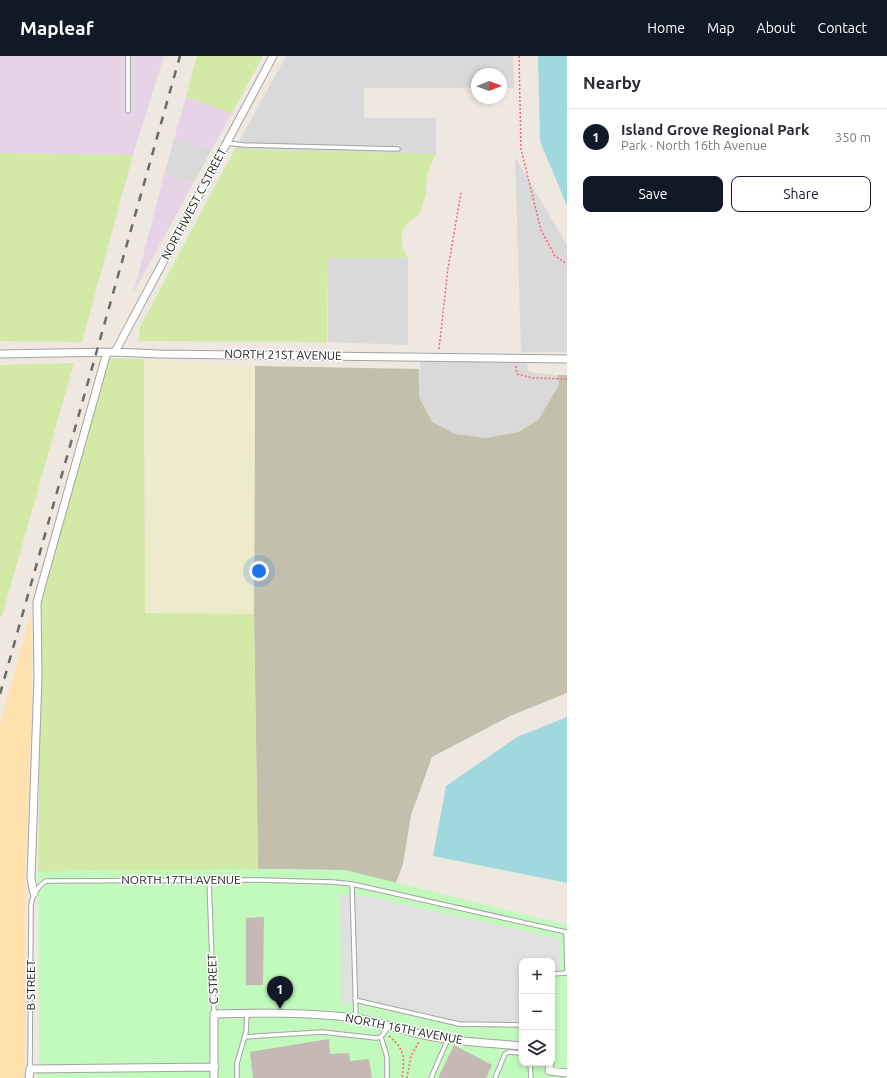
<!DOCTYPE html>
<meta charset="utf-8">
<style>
body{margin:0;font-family:Ubuntu,sans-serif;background:#f2f2f3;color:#2b2b33}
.controls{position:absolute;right:12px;bottom:12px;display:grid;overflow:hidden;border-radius:8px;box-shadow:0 2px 6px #0003}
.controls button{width:36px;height:36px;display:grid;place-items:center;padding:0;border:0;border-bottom:1px solid #e1e1e2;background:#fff;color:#2b2b33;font:20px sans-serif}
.compass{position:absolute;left:471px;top:12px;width:36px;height:36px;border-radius:50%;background:#fff;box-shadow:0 2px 6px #0003;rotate:89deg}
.you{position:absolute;left:259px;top:515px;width:14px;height:14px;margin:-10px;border:3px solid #fff;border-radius:50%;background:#1a73e8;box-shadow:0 0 0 6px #1a73e833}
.badge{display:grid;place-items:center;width:26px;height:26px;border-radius:50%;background:#111827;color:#fff;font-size:13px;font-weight:700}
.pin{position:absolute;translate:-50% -33px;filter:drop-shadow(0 1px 2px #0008)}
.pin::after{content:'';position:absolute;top:21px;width:14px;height:12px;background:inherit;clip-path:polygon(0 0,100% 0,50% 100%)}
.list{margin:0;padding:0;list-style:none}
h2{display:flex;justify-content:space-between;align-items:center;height:52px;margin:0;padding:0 16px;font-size:17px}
h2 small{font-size:13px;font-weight:400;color:#7c7c81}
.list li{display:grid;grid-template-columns:26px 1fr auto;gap:12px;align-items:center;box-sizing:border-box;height:56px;padding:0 16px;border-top:1px solid #e1e1e2}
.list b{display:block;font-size:15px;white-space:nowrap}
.list p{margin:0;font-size:13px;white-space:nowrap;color:#7c7c81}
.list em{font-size:13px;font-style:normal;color:#7c7c81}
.actions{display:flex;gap:8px;padding:12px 16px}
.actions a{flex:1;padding:9px 0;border:1px solid #111827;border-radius:8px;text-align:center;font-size:14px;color:#111827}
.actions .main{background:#111827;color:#fff}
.icon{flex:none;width:22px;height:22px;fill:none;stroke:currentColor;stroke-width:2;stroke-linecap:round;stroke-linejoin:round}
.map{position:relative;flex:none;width:567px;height:1022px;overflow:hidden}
header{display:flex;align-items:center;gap:24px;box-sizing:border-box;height:56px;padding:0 20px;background:#111827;color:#fff}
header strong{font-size:19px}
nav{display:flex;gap:22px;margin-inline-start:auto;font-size:14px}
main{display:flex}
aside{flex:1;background:#fff}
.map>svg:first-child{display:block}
</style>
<header>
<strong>Mapleaf</strong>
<nav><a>Home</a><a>Map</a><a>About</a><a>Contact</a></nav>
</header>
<main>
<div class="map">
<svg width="567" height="1022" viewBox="0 0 567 1022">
<rect width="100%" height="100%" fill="#eee8e1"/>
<!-- residential -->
<path fill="#dad9d9" d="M286,0H513L514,32H501V18H477V32H364V62H436V98L235,93Z
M174,83L212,93L194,126L164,119Z
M515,101L567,189V296H521Z
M328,202H408V289L328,286Z
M420,304L526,306L529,316L558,319L559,329L538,364L518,376L487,382L455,378L432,366L419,341Z"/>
<!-- industrial -->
<path fill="#e7d3e7" d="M0,0H164L133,99L0,97Z
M186,41L232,57L212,93L174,83Z
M164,119L194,126L133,238Z"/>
<!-- construction -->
<path fill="#c2bfad" d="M255,310L419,313V341L432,366L455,378L487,382L518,376L538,364L559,329L558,319H567V637L510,660L432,701L411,759L403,808L396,827L345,814L258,813L254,558Z"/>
<!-- farmland -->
<path fill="#eeebcc" d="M144,303L255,310L254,558H145Z"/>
<!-- grass -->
<path fill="#d2eaa5" d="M197,0H263L232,57L186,41Z
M235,93L436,98L427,119L426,138L419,159C400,168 397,186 408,202H328L327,286L139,285L140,271Z
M0,97L133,99L82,286L0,285Z
M109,302L144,303L145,557L254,558L258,813L38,816L42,545Z
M74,307L2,560H0V309Z"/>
<!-- sand -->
<path fill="#ffe1ae" d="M31,557L32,654L25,829V1010L24,1022H0V669Z"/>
<!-- park -->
<path fill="#c1fabc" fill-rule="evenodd" d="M244,813L345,814L567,869V1022H37L39,1002L38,816ZM522,905H552V1007H522Z"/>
<!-- parking -->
<path fill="#e0e0e0" d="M340,839L371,841L560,883V914H553V966L552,905H522V966L459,965L359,944L341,949Z"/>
<!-- water -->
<path fill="#a0d9dd" d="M538,0H567V150L540,85Z
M567,661V827L433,800L446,730L517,681Z"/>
<!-- building -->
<path fill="#c6b9b5" d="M264,861L263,929H246V862Z
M329,983L330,998L349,997L350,1005L369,1003L372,1022H253L250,996Z
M454,989L492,1009L486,1022H438Z"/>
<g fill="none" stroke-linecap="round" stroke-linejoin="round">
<defs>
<path id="service" d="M128,55V0
M227,87L244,89L398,93
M209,824L214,958
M352,828L356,962
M355,944L459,968L522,969
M244,981L322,976L376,982L381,981L389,970
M381,981L387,1001V1022
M520,990V997L522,1000
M530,1007L531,1022
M30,1013L31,850C32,840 37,831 46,825L258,824L333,826L352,828L566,876L567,917L552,918
M237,1022V1007L246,976L247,957
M431,1022L448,983
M495,1022L505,998L509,996L520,997"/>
<path id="minor" d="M115,296L273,0
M0,298L115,296L159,298L567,303
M34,837L31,822L38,622L37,546L107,296
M550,1007L549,1015L567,1017
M29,1022L30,1013L215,1011
M214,1022V958C260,957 308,956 354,962C379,965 403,975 428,980C459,986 491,987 522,990"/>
</defs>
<!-- service casing -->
<use href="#service" stroke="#a3a3a3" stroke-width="5.5"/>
<!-- minor casing -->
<use href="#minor" stroke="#a3a3a3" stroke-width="9"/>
<!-- path -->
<path stroke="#fd636d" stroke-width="1.5" stroke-dasharray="2 2" stroke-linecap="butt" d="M519,0L521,93L541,174L555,200L567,208
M439,293L448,212L461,137
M516,310L517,318L533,322L567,323
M389,980C405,994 405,1001 402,1022
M407,1022L411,1000L419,986"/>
<!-- service -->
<use href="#service" stroke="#fff" stroke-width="3.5"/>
<!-- minor -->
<use href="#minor" stroke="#fff" stroke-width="7"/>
<!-- rail -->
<path stroke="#6a6a6a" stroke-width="2.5" stroke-dasharray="8 8" stroke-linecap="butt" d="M0,638L180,0"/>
</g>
<g text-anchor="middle" stroke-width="3" stroke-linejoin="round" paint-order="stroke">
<!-- street labels -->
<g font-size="12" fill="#1c1c1c" stroke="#fff">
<text transform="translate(194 148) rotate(-62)" y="4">NORTHWEST C STREET</text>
<text transform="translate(283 299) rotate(1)" y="4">NORTH 21ST AVENUE</text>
<text x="181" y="828">NORTH 17TH AVENUE</text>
<text transform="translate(213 923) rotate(-92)" y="4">C STREET</text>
<text transform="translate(31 929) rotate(-90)" y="4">B STREET</text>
<text transform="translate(404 973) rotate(11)" y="4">NORTH 16TH AVENUE</text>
</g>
</g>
</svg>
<div class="controls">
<button>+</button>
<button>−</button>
<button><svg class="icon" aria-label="layers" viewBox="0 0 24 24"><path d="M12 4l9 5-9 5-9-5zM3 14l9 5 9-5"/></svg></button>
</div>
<svg class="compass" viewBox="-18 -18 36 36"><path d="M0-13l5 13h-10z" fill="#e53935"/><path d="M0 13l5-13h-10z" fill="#7c7c81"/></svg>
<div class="you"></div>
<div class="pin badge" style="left:280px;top:953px">1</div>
</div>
<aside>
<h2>Nearby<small></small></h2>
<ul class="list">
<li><span class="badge">1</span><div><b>Island Grove Regional Park</b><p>Park · North 16th Avenue</p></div><em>350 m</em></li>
</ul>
<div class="actions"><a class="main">Save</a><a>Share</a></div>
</aside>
</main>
